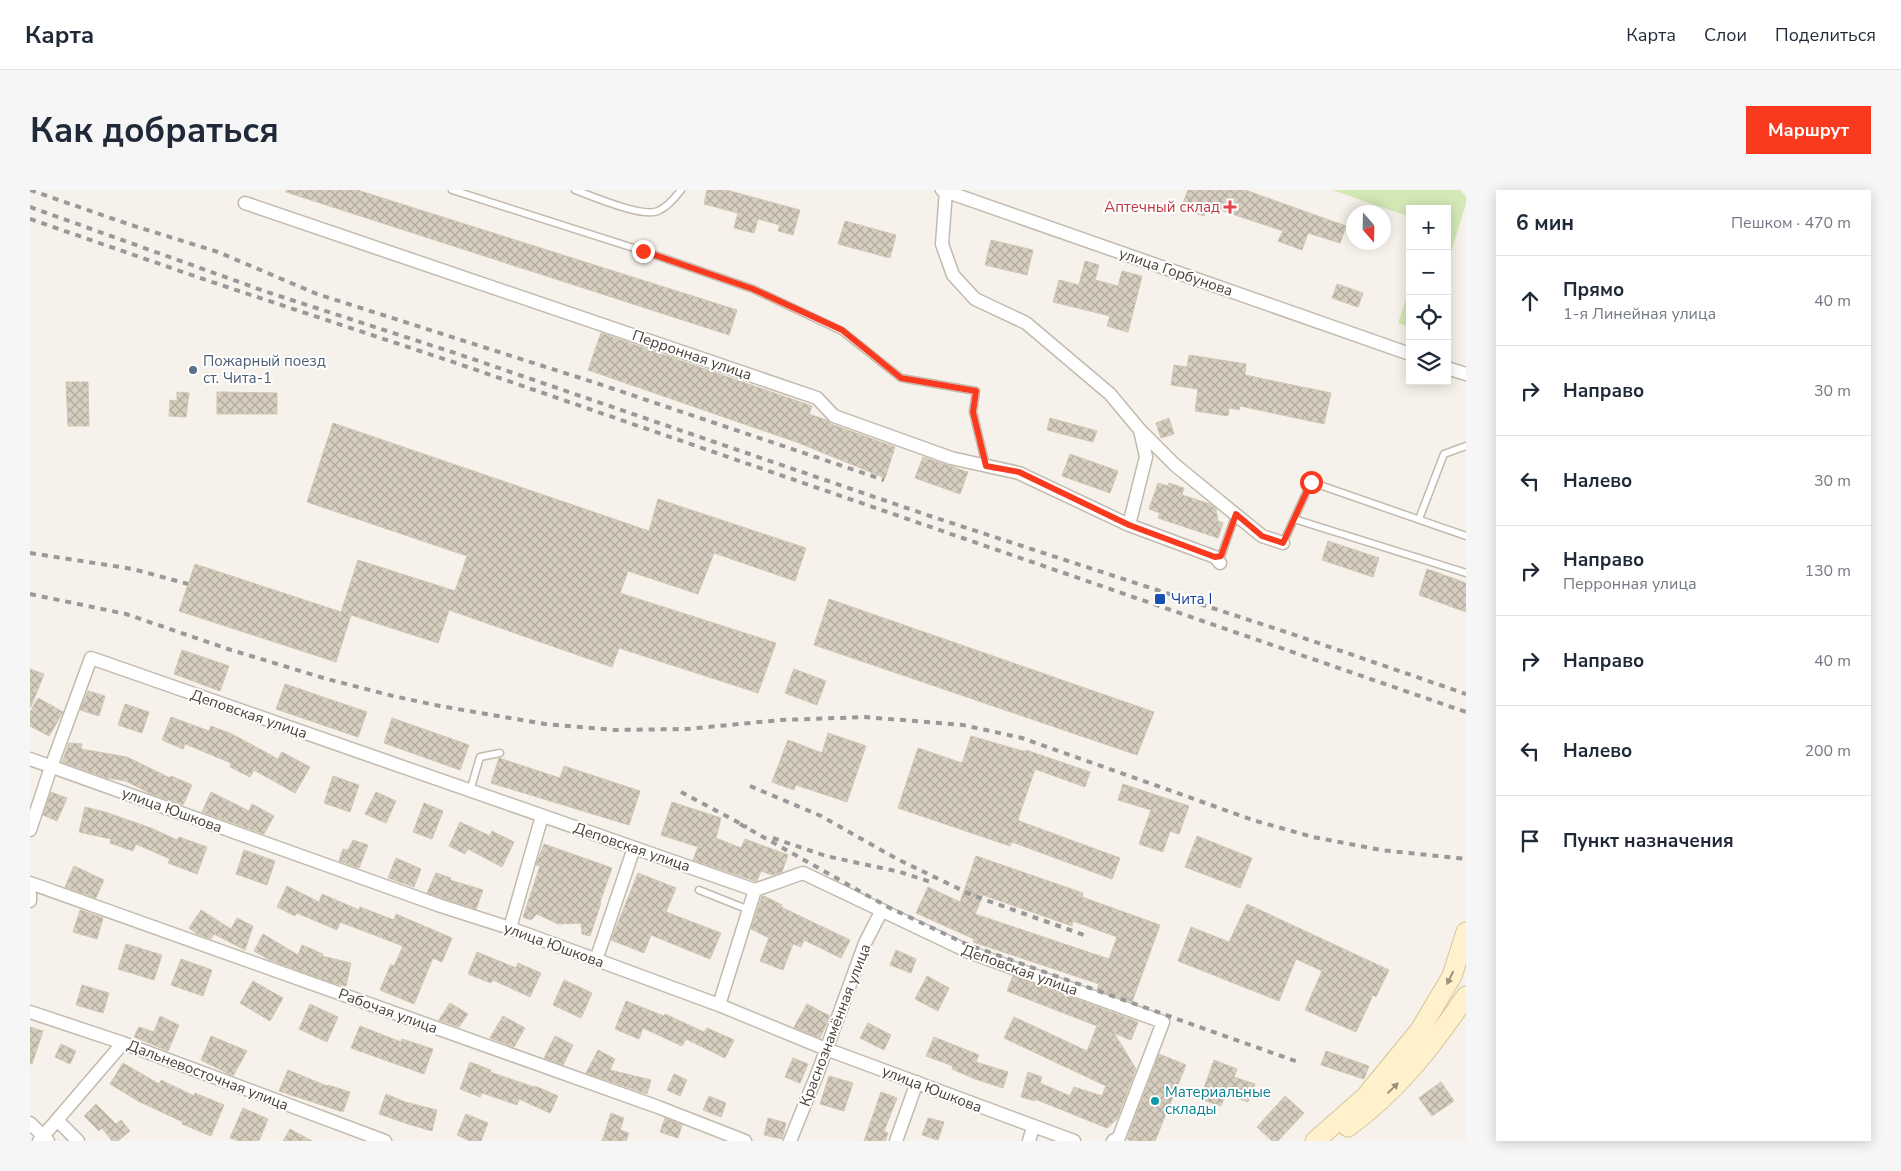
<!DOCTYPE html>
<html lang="ru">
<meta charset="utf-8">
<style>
body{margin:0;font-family:"Nunito Sans",sans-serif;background:#f6f6f7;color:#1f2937}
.controls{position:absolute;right:15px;top:15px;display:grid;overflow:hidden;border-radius:0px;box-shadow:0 2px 12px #0003}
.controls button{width:45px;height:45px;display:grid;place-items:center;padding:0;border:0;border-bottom:1px solid #e0e1e3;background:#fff;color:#1f2937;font:25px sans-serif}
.compass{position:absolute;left:1316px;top:15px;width:45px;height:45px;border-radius:50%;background:#fff;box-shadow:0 2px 12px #0003;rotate:160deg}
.stop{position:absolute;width:15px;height:15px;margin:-11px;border:4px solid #fa3a1e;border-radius:50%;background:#fff}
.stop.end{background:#fa3a1e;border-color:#fff;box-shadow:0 1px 5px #0008}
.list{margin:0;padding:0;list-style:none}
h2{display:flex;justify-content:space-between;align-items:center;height:65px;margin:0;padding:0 20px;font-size:21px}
h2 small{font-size:16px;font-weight:400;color:#747a83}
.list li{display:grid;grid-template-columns:32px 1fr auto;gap:15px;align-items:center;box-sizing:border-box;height:90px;padding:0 20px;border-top:1px solid #e0e1e3}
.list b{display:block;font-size:19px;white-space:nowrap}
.list p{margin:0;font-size:16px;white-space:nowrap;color:#747a83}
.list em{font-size:16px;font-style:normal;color:#747a83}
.icon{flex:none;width:28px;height:28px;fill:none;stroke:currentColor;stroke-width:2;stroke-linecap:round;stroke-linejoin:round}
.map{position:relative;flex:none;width:1436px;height:951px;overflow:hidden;border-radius:0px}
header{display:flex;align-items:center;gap:30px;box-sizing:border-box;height:70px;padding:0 25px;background:#fff;border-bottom:1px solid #e0e1e3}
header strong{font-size:24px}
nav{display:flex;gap:28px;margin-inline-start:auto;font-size:18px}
.intro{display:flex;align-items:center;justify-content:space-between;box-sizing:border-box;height:120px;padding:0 30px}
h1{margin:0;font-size:35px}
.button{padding:12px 22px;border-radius:0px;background:#fa3a1e;color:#fff;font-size:18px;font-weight:700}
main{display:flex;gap:30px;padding:0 30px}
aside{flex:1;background:#fff;border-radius:0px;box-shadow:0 2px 12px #0003}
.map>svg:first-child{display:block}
</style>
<header>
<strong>Карта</strong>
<nav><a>Карта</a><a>Слои</a><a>Поделиться</a></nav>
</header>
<div class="intro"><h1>Как добраться</h1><a class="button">Маршрут</a></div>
<main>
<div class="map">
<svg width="1436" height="951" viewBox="0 0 1436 951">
<defs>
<pattern id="building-cross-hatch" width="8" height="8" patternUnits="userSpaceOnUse" patternTransform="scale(1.25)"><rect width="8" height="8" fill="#d7cec0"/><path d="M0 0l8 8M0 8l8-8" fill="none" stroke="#b0a99d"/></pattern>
</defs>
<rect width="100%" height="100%" fill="#f6f2eb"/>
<!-- park -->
<path fill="#d3e9b5" d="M1302,0H1430L1436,7V13L1417,76V19H1380V27Z
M1380,98V137L1368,133Z"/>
<!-- building -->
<path fill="url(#building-cross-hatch)" stroke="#d2c6b4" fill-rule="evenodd" d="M256,0H327L707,120L699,145L256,2Z
M677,0H696L770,20L763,45L748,41L750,35L728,29L724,43L704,38L708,23L674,14Z
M1158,0H1215L1316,36L1310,53L1278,43L1272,60L1248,51L1253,41L1178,16L1174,26L1151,18Z
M815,31L866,45L860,68L808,54Z
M961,50L1003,60L997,85L955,75Z
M1055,71L1069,75L1065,90L1088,96L1092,81L1112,86L1098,142L1077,136L1080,126L1023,112L1029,90L1049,95Z
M1307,94L1333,103L1328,117L1302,108Z
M571,143L782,216L779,224L797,230L801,234L865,257L855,288L769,253L558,180Z
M1159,165L1216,174L1215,185L1301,203L1294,234L1210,216L1209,220L1199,218L1198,226L1165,221L1168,199L1141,195L1144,175L1157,177Z
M36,192H58L59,236H38Z
M147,202L159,203L156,227L139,226L140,210L147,211Z
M187,202L247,203V224H187Z
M1020,228L1067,241L1063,252L1017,240Z
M1139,228L1144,244L1131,248L1126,233Z
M303,233L619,341L628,309L776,358L765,391L684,363L668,404L598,381L590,403L746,453L728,503L589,458L582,477L419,420L408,453L321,425L306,472L149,421L165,374L311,422L328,370L425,401L437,366L277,312Z
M1040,264L1088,281L1080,303L1032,286Z
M893,267L938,282L930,304L885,288Z
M1128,293L1138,296L1139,293L1154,298L1152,305L1180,314L1186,319L1188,331L1193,333L1188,348L1128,328L1130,323L1119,319Z
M1298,351L1349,368L1343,387L1292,370Z
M1397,379L1436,393V422L1389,405Z
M799,409L1124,522L1107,565L784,455Z
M152,460L199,476L190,501L144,484Z
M0,479L14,484L1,517H0Z
M764,479L796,491L787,515L755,503Z
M255,494L337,522L328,547L246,519Z
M58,501L75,506L69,526L50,520Z
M8,508L33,522L19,546L0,536V522Z
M95,514L119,522L112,543L88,535Z
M141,527L179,541L181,536L202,544L248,569L252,562L280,577L265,603L224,580L220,587L200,577L201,573L155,554L153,559L132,550Z
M362,528L439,555L430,580L354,553Z
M798,543L836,556L817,612L766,595L764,600L742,592L758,550L792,563Z
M941,546L996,562V560L1060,582L1055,597L1005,579L988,629L989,631L1090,668L1082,689L982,652L980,656L868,618L888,558L932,573Z
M39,553L52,554L51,559L97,567L140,588L141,586L162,595L153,615L121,604L96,591L77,588L32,572Z
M469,568L530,588L534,576L610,601L599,635L461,593Z
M303,586L329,595L320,622L294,613Z
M1093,594L1159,616L1149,644L1140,641L1133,662L1109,654L1121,620L1088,610Z
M21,602L37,608L27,631L13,625Z
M181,602L219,621L222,614L244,626L234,644L172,622Z
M346,602L366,611L356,633L335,624Z
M642,612L691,628L686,648L711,658L715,649L758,665L752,682L742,685L731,681L727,691H725L663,670L668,657L631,645Z
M394,613L413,621L402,649L383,642Z
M55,617L75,622L121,638L147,650L149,647L177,657L167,684L138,673L140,669L106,654L103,661L80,653L81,649L49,642Z
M430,632L460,646L462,641L484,652L472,677L438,659L435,664L419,656Z
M1167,646L1222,668L1210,698L1155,677Z
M323,650L338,655L329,678L309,671L313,659L318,660Z
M514,654L582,678L570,712L571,713L560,746L552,744L551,733L528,734L507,724L501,730L493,727L510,676L506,675Z
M214,660L245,671L237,695L206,684Z
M946,666L1053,703L1052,707L1130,735L1102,812L1067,800L1069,794L943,752L944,749L886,723L898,697L930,712ZM953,705L1042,736L1043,731L1087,747L1079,769L945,724Z
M366,668L391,679L384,697L358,688Z
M44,676L74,690L66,708L35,697Z
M406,683L421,688L420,690L453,700L446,719L397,703Z
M608,683L646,698L636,722L691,743L680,769L621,745L614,763L581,750Z
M257,696L289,712L292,704L329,720L330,717L364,730L366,724L422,748L412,772L403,768L384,814L350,800L361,774L364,776L373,756L310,732L307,740L267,723L265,726L247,717Z
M732,706H734L752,715L751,717L820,750L811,768L774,750L771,757L763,754L753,780L730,771L739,748L721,739Z
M1217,714L1359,780L1346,807L1343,805L1326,842L1275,820L1292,781L1266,769L1249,811L1148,771L1161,737L1199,752Z
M50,720L73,728L67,749L43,742Z
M171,720L201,739L207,728L223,736L215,760L184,744L181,749L167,744L159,738Z
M233,744L268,765L272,755L293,764L292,766L321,773L316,796L303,793L240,770L224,761Z
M96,754L132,765L124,790L88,779Z
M866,760L886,769L881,783L860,775Z
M447,762L486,778L488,773L511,783L500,807L463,790L461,793L438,784Z
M151,769L182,780L173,806L141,795Z
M897,786L919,798L908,821L885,809Z
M983,786L1108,832L1101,850L1084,843L1106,879L1087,929L1077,938L1005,909V911L991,907L998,882L1012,887L1010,893L1040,906L1044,897L1072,906L1076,896L974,848L984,827L1057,861L1067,836L977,801Z
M534,790L562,803L551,828L523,815Z
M223,791L253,808L240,831L210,813Z
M52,795L79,803L73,823L46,815Z
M596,811L634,826L635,824L674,842L677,838L704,850L695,868L656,849L652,856L613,838L609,849L585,839Z
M420,813L438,824L429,837L409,830Z
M280,814L308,827L297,852L269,839Z
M777,814L800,826L790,848L764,837Z
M130,826L149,835L138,861L104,847L109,837L124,842Z
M473,826L495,838L484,857L460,848Z
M838,833L861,845L854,860L830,848Z
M330,836L371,852L372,849L403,859L394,884L321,858Z
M0,837L13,841L2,874L0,873Z
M181,846L217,861L203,886L171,870Z
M525,846L543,855L533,875L514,868Z
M904,847L949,865L946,872L978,882L973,898L945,889L922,879L923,876L896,866Z
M31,854L46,861L40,874L25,867Z
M568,860L585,869L580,880L621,890L617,904L556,883Z
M1296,861L1339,876L1334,889L1291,875Z
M1129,864L1156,875L1125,951H1101L1097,949Z
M763,868L778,874L770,893L755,887Z
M1184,870L1207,879L1204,887L1225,894L1218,912L1196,904L1191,916L1170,909Z
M440,872L461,880L460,882L504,897L505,896L528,906L520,923L489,909L487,915L452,903L450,907L430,899Z
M93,873L129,894L131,890L164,906L165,903L194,915L181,946L152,934L153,932L108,911L80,894Z
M258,880L297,896L298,895L320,902L313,922L249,901Z
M644,884L657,890L650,906L637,900Z
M799,886L823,893L814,921L790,914Z
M1411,892L1424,911L1402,926L1389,908Z
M851,902L867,908L854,941L858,943L855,951H834Z
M356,904L375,912L407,920L402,941L378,934L349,924Z
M679,906L696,913L691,927L673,920Z
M1255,906L1274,923L1248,951H1242L1227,937Z
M66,914L86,934L91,930L100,941L88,951H82L72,938L69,941L54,926Z
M213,918L238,929L229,951H209L200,948Z
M581,923L594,928L590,940L599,943L596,951H572Z
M436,924L458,933L451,951H440L427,945Z
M635,928L652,935L648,948L630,942Z
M738,928L756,933L752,949L734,945Z
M898,928L914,932L908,950L892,945Z
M260,939L282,951H253Z"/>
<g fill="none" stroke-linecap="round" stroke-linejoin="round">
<defs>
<path id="lane" d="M422,0L613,61L723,99L812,141L871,188L946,201L943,222L956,276
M545,0C562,6 612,28 628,21C637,17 645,8 651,0
M1264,329L1436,383
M1389,329L1414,264L1436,256
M1253,353L1281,292L1436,346
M1185,367L1191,366L1206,324
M440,601L450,567L470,563
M669,700L719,720"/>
<path id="street" d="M912,0L1380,164
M215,13L787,208L804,226L921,268L989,283L1099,335L1116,267L1110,240L1080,204L996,133L945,109L923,85L912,54L916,1
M1417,178L1436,184
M1111,241L1145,275L1232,346L1253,353
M1099,335L1185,367L1190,373
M0,569L408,715L480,738L689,815L796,859L1044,951
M0,640L21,577L61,468L725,700L773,683L939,762L1133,832L1089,947L1083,951
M0,693L628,917L715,951
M0,704V711
M480,738L512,626
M566,770L604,658
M689,815L725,700
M0,822L93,853L355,951
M27,930L48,951
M0,933L18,951
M9,951L93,853
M760,951L788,882L835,753L852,720
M866,951L887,892
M999,951L1003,937"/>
<path id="secondary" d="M1318,937C1367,901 1402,857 1436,806
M1285,951L1336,906L1390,840L1422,786L1436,742"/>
</defs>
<!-- lane casing -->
<use href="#lane" stroke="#c1baad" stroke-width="9"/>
<!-- street casing -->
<use href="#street" stroke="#c1baad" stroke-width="15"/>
<!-- secondary casing -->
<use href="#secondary" stroke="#d5c59b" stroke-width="21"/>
<!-- lane -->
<use href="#lane" stroke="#fff" stroke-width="6"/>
<!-- street -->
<use href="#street" stroke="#fff" stroke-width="12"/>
<!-- secondary -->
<use href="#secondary" stroke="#fef1cc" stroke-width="19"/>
<!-- rail -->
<path stroke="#999" stroke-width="4" stroke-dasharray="6 6" stroke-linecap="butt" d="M0,0L98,34L188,62L287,104L566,193L854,290
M0,17L237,102L431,165L900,326L1259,443L1436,504
M0,29L176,90L429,174L1436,522
M0,363L103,379L158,394
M0,404L96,424L201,460L297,489L363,506L410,516L515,534L585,540L657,539L751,530L835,527L933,535L992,548L1226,631L1283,647L1351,660L1436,669
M720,596L791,626L867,669L944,706L1057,746
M651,602L717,637
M710,634L858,717L936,754L1268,872
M743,648L796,666L870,682L901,692"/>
</g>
<!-- one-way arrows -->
<defs><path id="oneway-solid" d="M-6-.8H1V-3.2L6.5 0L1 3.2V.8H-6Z" transform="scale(1.25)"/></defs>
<g fill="#9b917b">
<use href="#oneway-solid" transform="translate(1420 788) rotate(116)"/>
<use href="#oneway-solid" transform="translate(1363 898) rotate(-44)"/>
</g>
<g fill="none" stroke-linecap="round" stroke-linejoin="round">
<!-- route -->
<path stroke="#fa3a1e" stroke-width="6" d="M613,61L723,99L812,140L871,188L946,201L943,222L956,276L989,282L1099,335L1185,367L1191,366L1206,324L1232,346L1253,353L1281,292"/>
</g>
<!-- markers -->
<path fill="#e0444e" stroke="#fff" stroke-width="2" d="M1197.5 9.5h5v5h5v5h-5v5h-5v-5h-5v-5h5z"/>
<circle fill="#5c6f8a" stroke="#fff" stroke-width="2" cx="163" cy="180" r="5"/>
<rect fill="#1a4fb4" stroke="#fff" stroke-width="2" x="1124" y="403" width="12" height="12" rx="2.5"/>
<circle fill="#0f9aa8" stroke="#fff" stroke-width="2" cx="1125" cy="911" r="5"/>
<g text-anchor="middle" stroke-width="4" stroke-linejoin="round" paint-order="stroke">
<!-- health labels -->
<g font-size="15" fill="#be3a42" stroke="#fff" text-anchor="end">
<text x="1190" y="22">Аптечный склад</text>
</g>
<!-- street labels -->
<g font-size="15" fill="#4a4339" stroke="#fff">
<text transform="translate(1146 82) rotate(19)" y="5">улица Горбунова</text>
<text transform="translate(662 165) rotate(19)" y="5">Перронная улица</text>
<text transform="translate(219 524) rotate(19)" y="5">Деповская улица</text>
<text transform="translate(142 620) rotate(20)" y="5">улица Юшкова</text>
<text transform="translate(602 657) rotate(19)" y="5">Деповская улица</text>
<text transform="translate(524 755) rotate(20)" y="5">улица Юшкова</text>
<text transform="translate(990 780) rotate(20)" y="5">Деповская улица</text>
<text transform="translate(358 821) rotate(20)" y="5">Рабочая улица</text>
<text transform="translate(805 835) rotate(-69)" y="5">Краснознамённая улица</text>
<text transform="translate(178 885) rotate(21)" y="5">Дальневосточная улица</text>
<text transform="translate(902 899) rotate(21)" y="5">улица Юшкова</text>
</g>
<!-- service labels -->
<g font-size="15" fill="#4e5e75" stroke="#fff" text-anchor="start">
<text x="173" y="176">Пожарный поезд<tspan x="173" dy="17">ст. Чита-1</tspan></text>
</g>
<!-- transit labels -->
<g font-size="15" fill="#164399" stroke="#fff" text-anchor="start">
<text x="1141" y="414">Чита I</text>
</g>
<!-- culture labels -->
<g font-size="15" fill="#0d838f" stroke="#fff" text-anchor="start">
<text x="1135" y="907">Материальные<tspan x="1135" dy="17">склады</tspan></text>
</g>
</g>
</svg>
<div class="controls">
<button>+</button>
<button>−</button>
<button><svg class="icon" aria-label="locate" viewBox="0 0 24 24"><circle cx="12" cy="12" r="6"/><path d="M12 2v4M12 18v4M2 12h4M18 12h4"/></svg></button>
<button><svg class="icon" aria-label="layers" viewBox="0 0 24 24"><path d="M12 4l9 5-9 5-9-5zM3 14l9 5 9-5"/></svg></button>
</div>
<svg class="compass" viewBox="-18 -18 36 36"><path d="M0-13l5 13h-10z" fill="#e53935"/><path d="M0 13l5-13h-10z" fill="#747a83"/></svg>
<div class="stop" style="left:1281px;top:292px"></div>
<div class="stop end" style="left:613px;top:61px"></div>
</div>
<aside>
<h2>6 мин<small>Пешком · 470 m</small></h2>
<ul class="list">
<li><svg class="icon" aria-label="ahead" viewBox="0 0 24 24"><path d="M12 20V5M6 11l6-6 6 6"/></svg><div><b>Прямо</b><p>1-я Линейная улица</p></div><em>40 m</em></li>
<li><svg class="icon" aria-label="right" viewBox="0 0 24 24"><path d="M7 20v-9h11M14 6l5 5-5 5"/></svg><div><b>Направо</b></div><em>30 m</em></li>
<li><svg class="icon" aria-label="left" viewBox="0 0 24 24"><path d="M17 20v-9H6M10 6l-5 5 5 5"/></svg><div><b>Налево</b></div><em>30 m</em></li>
<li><svg class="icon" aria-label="right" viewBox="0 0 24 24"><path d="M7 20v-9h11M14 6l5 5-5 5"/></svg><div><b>Направо</b><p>Перронная улица</p></div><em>130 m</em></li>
<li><svg class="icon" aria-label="right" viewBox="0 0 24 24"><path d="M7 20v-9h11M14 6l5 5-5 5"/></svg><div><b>Направо</b></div><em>40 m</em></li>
<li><svg class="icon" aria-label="left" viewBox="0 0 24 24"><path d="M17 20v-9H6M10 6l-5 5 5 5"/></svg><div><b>Налево</b></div><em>200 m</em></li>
<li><svg class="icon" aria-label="arrive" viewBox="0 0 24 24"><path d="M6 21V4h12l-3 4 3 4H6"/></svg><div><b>Пункт назначения</b></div></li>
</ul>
</aside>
</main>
